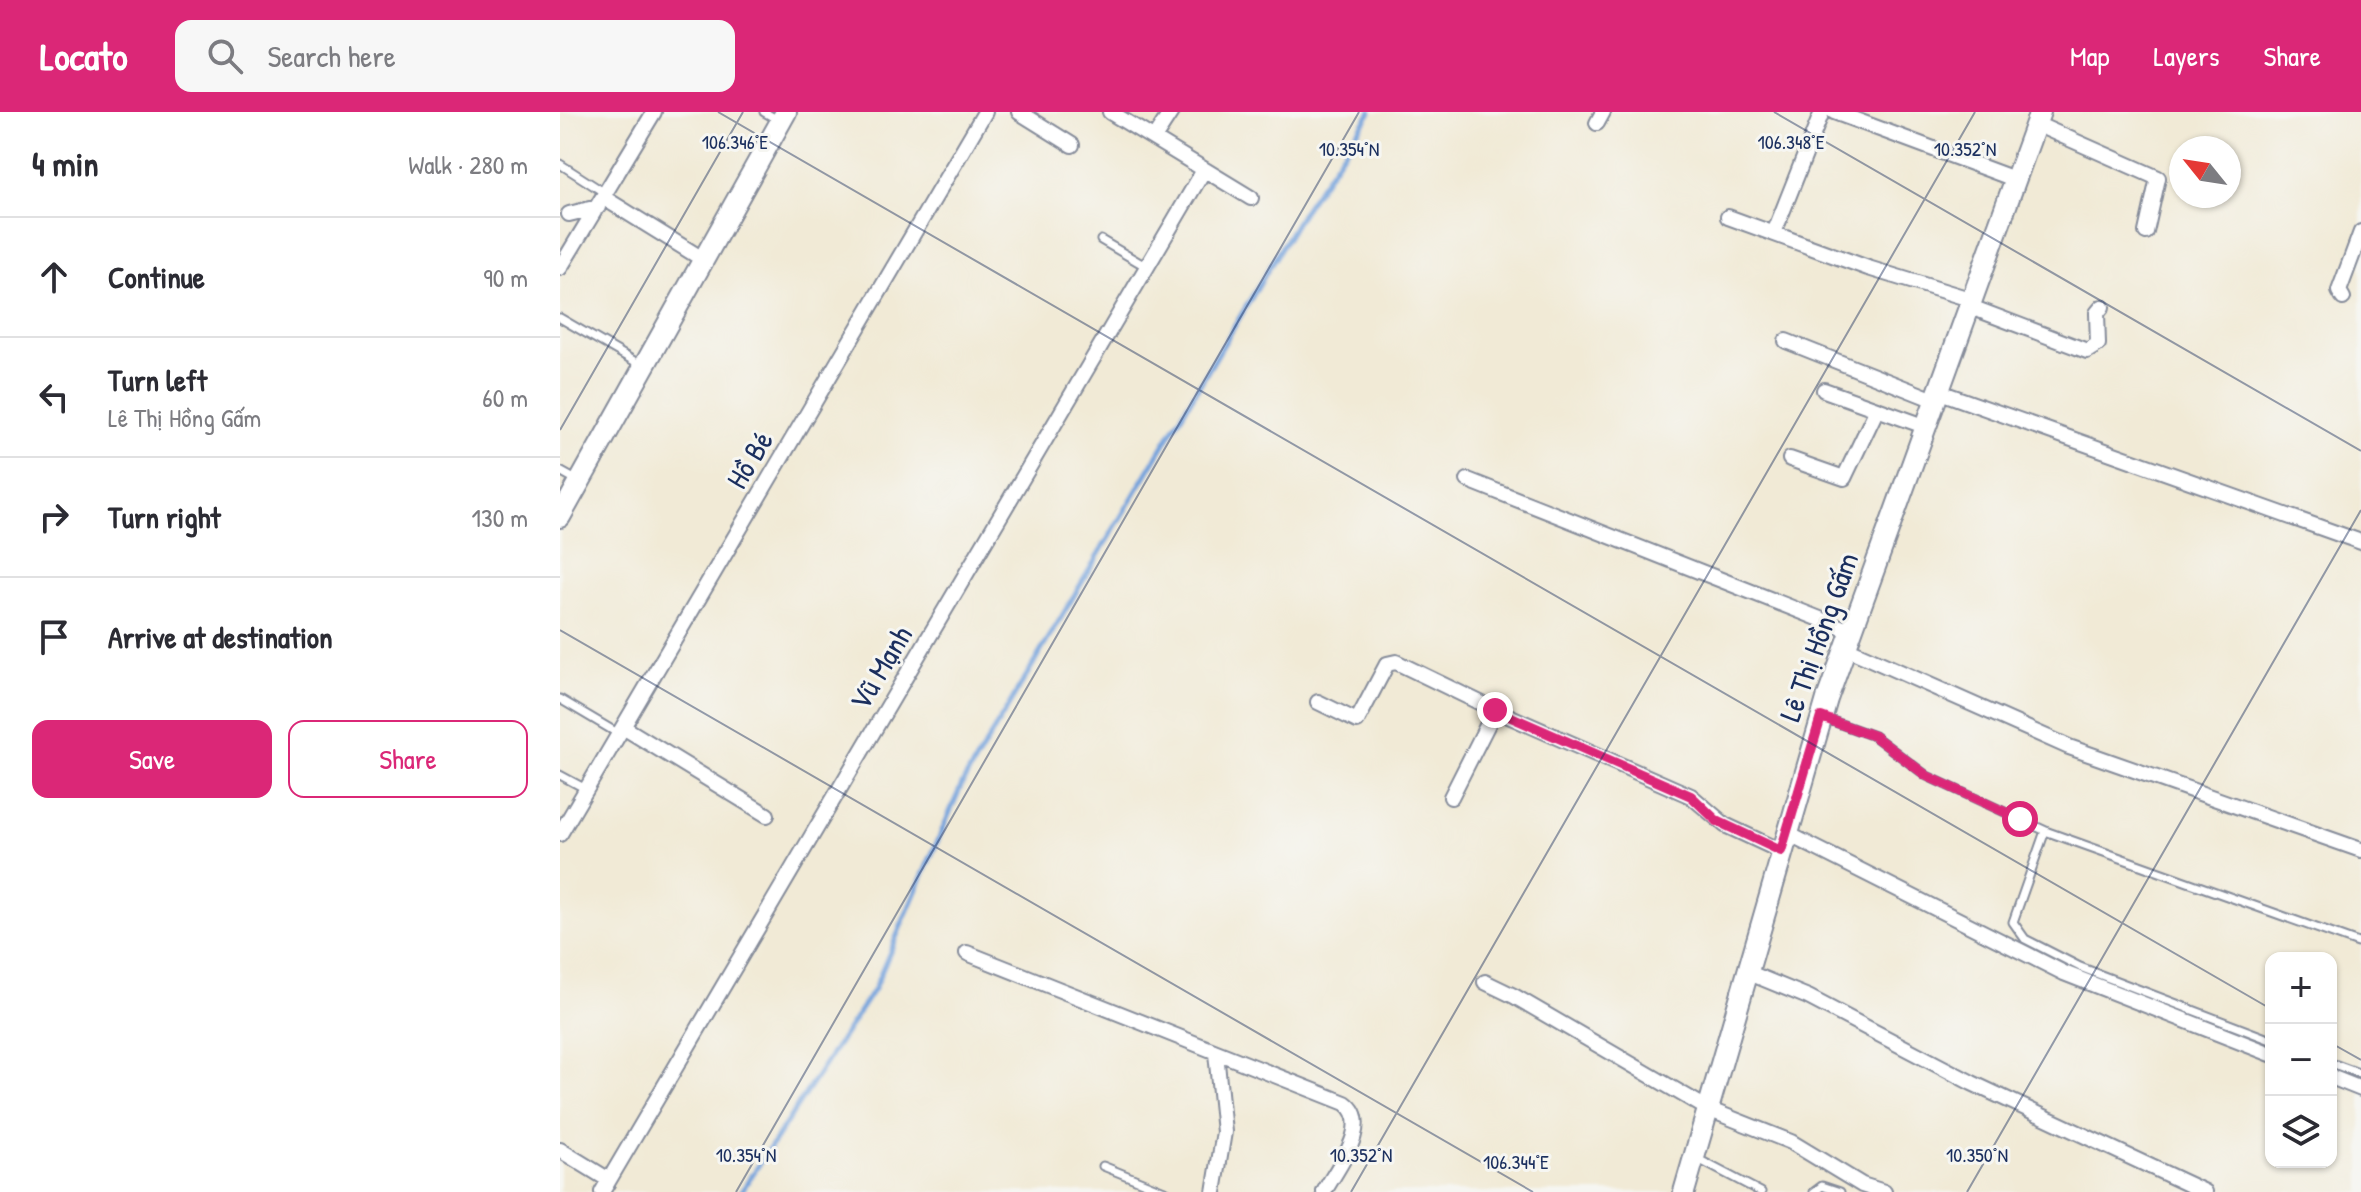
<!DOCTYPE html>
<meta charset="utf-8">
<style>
body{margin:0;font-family:"Patrick Hand",sans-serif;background:#f7f7f7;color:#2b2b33}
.controls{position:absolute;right:24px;bottom:24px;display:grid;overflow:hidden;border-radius:16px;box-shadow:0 2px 6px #0004}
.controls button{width:72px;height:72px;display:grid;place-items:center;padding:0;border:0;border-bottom:2px solid #e1e1e2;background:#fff;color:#2b2b33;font:40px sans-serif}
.compass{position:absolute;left:1609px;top:24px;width:72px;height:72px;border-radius:50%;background:#fff;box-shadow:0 2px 6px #0004;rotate:300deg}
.stop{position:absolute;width:24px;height:24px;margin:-18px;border:6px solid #db2777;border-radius:50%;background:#fff}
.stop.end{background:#db2777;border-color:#fff;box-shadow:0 2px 8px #0008}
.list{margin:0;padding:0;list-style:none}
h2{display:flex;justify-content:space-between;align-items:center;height:104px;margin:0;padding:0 32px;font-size:34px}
h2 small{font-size:26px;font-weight:400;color:#7c7c81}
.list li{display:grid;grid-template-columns:52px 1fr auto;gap:24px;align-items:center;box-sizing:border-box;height:120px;padding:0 32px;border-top:2px solid #e1e1e2}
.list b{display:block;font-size:30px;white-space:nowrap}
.list p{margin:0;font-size:26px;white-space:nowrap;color:#7c7c81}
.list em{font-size:26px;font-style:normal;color:#7c7c81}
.actions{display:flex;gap:16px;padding:24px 32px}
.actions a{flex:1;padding:18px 0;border:2px solid #db2777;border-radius:16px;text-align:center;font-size:28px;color:#db2777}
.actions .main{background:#db2777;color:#fff}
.icon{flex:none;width:44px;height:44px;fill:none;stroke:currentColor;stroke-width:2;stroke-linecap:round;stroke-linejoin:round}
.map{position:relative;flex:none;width:1801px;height:1080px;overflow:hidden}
header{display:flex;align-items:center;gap:48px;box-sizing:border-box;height:112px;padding:0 40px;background:#db2777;color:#fff}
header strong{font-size:38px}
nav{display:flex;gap:44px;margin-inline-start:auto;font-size:28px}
.search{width:560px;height:72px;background:#f7f7f7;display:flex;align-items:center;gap:20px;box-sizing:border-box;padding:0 28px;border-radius:16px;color:#7c7c81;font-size:30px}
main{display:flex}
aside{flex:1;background:#fff}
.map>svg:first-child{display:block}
</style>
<header>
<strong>Locato</strong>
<div class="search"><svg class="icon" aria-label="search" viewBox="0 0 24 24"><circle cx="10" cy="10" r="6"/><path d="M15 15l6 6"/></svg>Search here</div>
<nav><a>Map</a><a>Layers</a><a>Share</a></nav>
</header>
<main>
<aside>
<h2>4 min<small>Walk · 280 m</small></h2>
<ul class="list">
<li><svg class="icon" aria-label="ahead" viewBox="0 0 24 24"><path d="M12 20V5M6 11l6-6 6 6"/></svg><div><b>Continue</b></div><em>90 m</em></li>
<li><svg class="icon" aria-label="left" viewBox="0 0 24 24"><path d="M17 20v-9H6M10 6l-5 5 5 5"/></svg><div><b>Turn left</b><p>Lê Thị Hồng Gấm</p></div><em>60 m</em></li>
<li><svg class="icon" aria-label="right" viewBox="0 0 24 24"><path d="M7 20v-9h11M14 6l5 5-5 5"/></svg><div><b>Turn right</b></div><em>130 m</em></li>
<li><svg class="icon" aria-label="arrive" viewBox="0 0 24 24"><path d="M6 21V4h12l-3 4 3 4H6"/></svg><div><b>Arrive at destination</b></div></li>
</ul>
<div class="actions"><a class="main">Save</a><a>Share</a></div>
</aside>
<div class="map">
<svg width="1801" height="1080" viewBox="0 0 1801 1080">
<rect width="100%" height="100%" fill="#f6f6f2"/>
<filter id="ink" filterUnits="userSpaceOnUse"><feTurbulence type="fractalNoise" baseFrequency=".0125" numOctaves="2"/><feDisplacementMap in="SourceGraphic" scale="16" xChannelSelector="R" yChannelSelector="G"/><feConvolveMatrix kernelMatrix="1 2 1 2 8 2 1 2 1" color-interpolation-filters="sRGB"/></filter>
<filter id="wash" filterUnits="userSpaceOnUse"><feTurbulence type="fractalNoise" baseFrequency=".006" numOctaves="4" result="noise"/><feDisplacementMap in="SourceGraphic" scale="32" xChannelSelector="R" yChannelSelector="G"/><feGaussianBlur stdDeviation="1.8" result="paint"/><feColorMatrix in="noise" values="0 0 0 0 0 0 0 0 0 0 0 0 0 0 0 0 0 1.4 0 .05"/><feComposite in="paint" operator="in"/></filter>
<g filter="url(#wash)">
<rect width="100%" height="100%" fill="#f1ead6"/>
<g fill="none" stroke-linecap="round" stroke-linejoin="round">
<!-- stream -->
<path stroke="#73a2dc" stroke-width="5" d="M181,1080L314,877L402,672L743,99L811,0"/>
</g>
</g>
<g filter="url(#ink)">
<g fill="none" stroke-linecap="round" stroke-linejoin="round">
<defs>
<path id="lane" d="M204,0L218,8
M0,52L45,81
M541,128L587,155
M0,206L81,253
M0,359L18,369
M0,587L59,622
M1264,606L1314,624L1367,664L1488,720L1801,832
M0,663L26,677
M1485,719L1453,810L1465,827L1520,855L1711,928
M1771,951L1801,962
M1136,1046L1201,1080
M543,1054L607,1080
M1254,1080L1262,1074L1280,1080"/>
<path id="street" d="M459,0L512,33
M550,0L691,86
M1274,0L1457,68
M1037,11L1043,0
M1476,12L1598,66L1586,120
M594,26L611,0
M44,86L144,148
M9,102L38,95
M1168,105L1308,156L1413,188
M1214,121L1262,0
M0,156L94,0
M1783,186L1779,179L1801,120
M1411,195L1527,239L1538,232L1537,201L1542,195
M1226,229L1377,289
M1264,278L1367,315
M1380,280L1801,430
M1230,347L1284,366L1317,297
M908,368L1293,520
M1286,536L1509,635L1801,738
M758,590L797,609L827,552L836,550L935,598L1131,684L1165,713L1221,739
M63,615L207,703
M891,685L935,598
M1226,721L1504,861L1711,942
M0,722L425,0
M407,841L785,991C814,1012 776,1057 764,1080
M1187,860L1248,885L1412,971L1645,1080
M925,870L954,884L1148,997L1231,1030L1302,1073L1324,1080
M1771,965L1801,977
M0,1038L49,1068
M42,1080L644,58
M654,1080L664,1020L656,941"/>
<path id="secondary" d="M0,405L226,0
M1124,1080L1267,587L1480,0"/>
</defs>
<!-- lane casing -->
<use href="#lane" stroke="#868c9a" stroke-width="11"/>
<!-- street casing -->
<use href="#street" stroke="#868c9a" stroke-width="18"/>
<!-- secondary casing -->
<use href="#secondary" stroke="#868c9a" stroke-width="24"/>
<!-- lane -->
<use href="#lane" stroke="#fff" stroke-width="7"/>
<!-- street -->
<use href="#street" stroke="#fff" stroke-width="14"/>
<!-- secondary -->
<use href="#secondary" stroke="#fff" stroke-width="20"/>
</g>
</g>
<g fill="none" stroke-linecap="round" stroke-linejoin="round" filter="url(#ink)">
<!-- route -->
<path stroke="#db2777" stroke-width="10" d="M935,598L1131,684L1157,709L1221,739L1261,605L1314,624L1367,664L1460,707"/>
</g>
<!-- ticks -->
<path fill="none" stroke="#1b2f5e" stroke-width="2" stroke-opacity="0.45" d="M158,0L1711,897M1214,0L1801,339M0,318L183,0M0,518L973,1080M1771,931L1801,948M176,1080L799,0M791,1080L1415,0M1407,1080L1801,398"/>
<g text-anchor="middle" stroke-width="6" stroke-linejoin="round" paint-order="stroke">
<!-- street labels -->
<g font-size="30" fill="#1b2f5e" stroke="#f6f6f2">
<text transform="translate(190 348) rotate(-59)" y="10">Hồ Bé</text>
<text transform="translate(1259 525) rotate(-70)" y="10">Lê Thị Hồng Gấm</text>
<text transform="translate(321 556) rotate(-59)" y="10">Vũ Mạnh</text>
</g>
</g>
<g font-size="20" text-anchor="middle" fill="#1b2f5e" stroke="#f6f6f2" stroke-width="6" stroke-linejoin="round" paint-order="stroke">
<text x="175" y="37">106.346°E</text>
<text x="1231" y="37">106.348°E</text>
<text x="789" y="44">10.354°N</text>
<text x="1405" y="44">10.352°N</text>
<text x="186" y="1050">10.354°N</text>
<text x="801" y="1050">10.352°N</text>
<text x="1417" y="1050">10.350°N</text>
<text x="956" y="1057">106.344°E</text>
</g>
</svg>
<div class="controls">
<button>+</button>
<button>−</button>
<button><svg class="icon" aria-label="layers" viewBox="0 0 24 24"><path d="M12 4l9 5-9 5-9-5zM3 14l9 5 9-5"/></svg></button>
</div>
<svg class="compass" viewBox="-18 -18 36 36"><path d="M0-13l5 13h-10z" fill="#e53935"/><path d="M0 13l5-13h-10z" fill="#7c7c81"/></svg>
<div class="stop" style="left:1460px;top:707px"></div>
<div class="stop end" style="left:935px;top:598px"></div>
</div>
</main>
